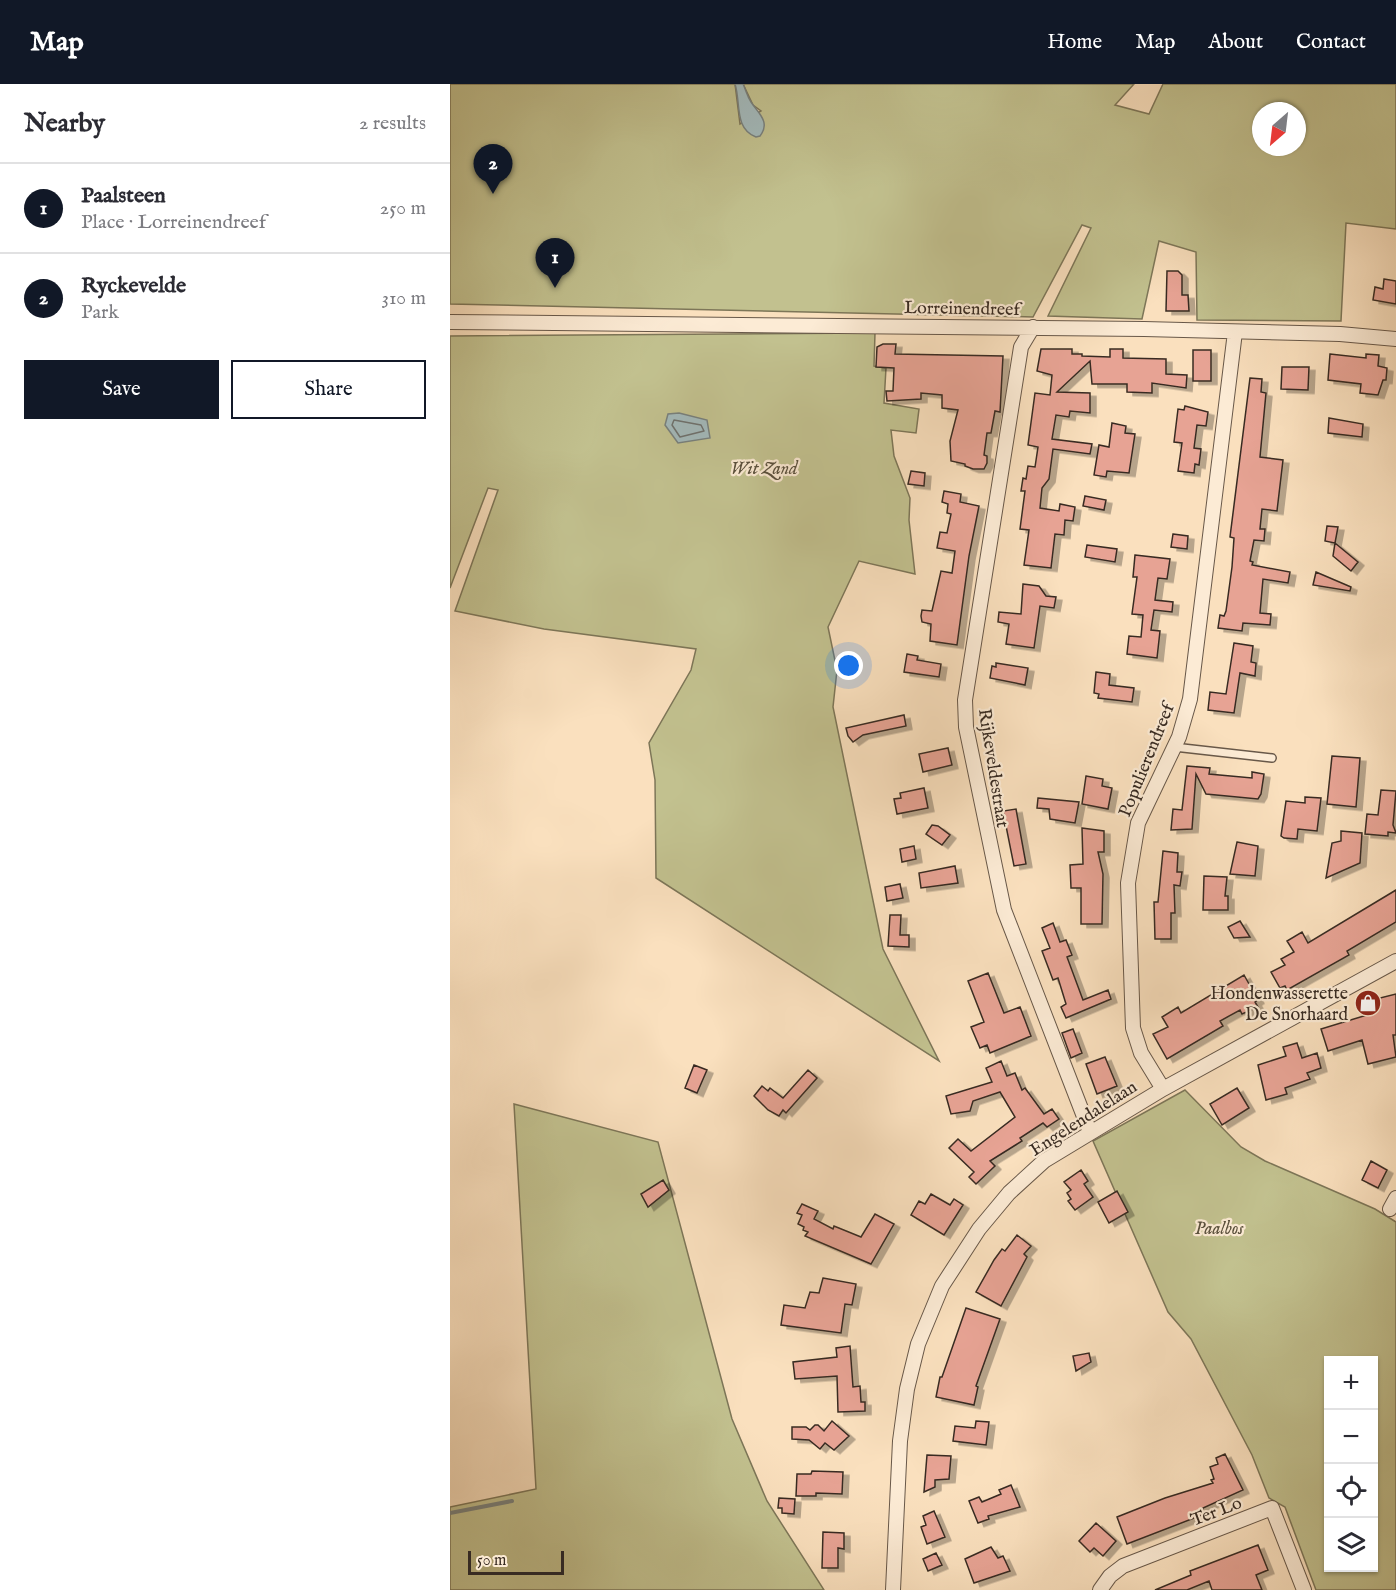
<!DOCTYPE html>
<meta charset="utf-8">
<style>
body{margin:0;font-family:"IM FELL English",serif;background:#f7f7f7;color:#2b2b33}
.controls{position:absolute;right:18px;bottom:18px;display:grid;overflow:hidden;border-radius:0px;box-shadow:0 2px 4px #0004}
.controls button{width:54px;height:54px;display:grid;place-items:center;padding:0;border:0;border-bottom:2px solid #e1e1e2;background:#fff;color:#2b2b33;font:30px sans-serif}
.compass{position:absolute;left:802px;top:18px;width:54px;height:54px;border-radius:50%;background:#fff;box-shadow:0 2px 4px #0004;rotate:208deg}
.scale{position:absolute;left:18px;bottom:15px;width:96px;box-sizing:border-box;padding-left:6px;border:3px solid #382b22;border-top:0;font-size:16px;line-height:21px;white-space:nowrap;color:#382b22;-webkit-text-stroke:4px #fcebd5;paint-order:stroke}
.you{position:absolute;left:399px;top:582px;width:21px;height:21px;margin:-15px;border:4px solid #fff;border-radius:50%;background:#1a73e8;box-shadow:0 0 0 9px #1a73e833}
.badge{display:grid;place-items:center;width:39px;height:39px;border-radius:50%;background:#111827;color:#fff;font-size:20px;font-weight:700}
.pin{position:absolute;translate:-50% -50px;filter:drop-shadow(0 2px 3px #0008)}
.pin::after{content:'';position:absolute;top:32px;width:21px;height:18px;background:inherit;clip-path:polygon(0 0,100% 0,50% 100%)}
.list{margin:0;padding:0;list-style:none}
h2{display:flex;justify-content:space-between;align-items:center;height:78px;margin:0;padding:0 24px;font-size:26px}
h2 small{font-size:20px;font-weight:400;color:#7c7c81}
.list li{display:grid;grid-template-columns:39px 1fr auto;gap:18px;align-items:center;box-sizing:border-box;height:90px;padding:0 24px;border-top:2px solid #e1e1e2}
.list b{display:block;font-size:22px;white-space:nowrap}
.list p{margin:0;font-size:20px;white-space:nowrap;color:#7c7c81}
.list em{font-size:20px;font-style:normal;color:#7c7c81}
.actions{display:flex;gap:12px;padding:18px 24px}
.actions a{flex:1;padding:14px 0;border:2px solid #111827;border-radius:0px;text-align:center;font-size:21px;color:#111827}
.actions .main{background:#111827;color:#fff}
.icon{flex:none;width:33px;height:33px;fill:none;stroke:currentColor;stroke-width:2;stroke-linecap:round;stroke-linejoin:round}
.map{position:relative;flex:none;width:946px;height:1506px;overflow:hidden}
header{display:flex;align-items:center;gap:36px;box-sizing:border-box;height:84px;padding:0 30px;background:#111827;color:#fff}
header strong{font-size:28px}
nav{display:flex;gap:33px;margin-inline-start:auto;font-size:21px}
main{display:flex}
aside{flex:1;background:#fff}
.map>svg:first-child{display:block}
</style>
<header>
<strong>Map</strong>
<nav><a>Home</a><a>Map</a><a>About</a><a>Contact</a></nav>
</header>
<main>
<aside>
<h2>Nearby<small>2 results</small></h2>
<ul class="list">
<li><span class="badge">1</span><div><b>Paalsteen</b><p>Place · Lorreinendreef</p></div><em>250 m</em></li>
<li><span class="badge">2</span><div><b>Ryckevelde</b><p>Park</p></div><em>310 m</em></li>
</ul>
<div class="actions"><a class="main">Save</a><a>Share</a></div>
</aside>
<div class="map">
<svg width="946" height="1506" viewBox="0 0 946 1506">
<defs>
<filter id="shadow"><feDropShadow dx="6" dy="3.5" stdDeviation="0" flood-color="#0004"/></filter>
</defs>
<rect width="100%" height="100%" fill="#fae0be"/>
<filter id="stains"><feTurbulence type="fractalNoise" baseFrequency=".00333" numOctaves="4"/><feColorMatrix values="0 0 0 0 .2 0 0 0 0 .09 0 0 0 0 .02 0 0 0 .5 -.17"/></filter>
<radialGradient id="worn" r=".72"><stop offset=".6" stop-color="#630" stop-opacity="0"/><stop offset="1" stop-color="#630" stop-opacity=".3"/></radialGradient>
<!-- green -->
<path fill="#c2c18f" stroke="#7d7658" stroke-width="1.5" fill-rule="evenodd" d="M0,0H285L290,40L311,27L303,21L293,0H684L665,21L699,30L713,0H946V145L896,139L891,237L747,236L746,168L709,157L692,235L598,232L641,144L632,141L583,233L0,220ZM811,27H847V63H811Z
M425,249L424,282L436,284L434,319L469,325L466,349L441,346L444,372L460,414L459,436L465,490L409,477L378,543L387,586L383,623L433,865L489,977L206,794L205,696L199,659L241,586L246,565L94,545L5,527L48,406L38,404L0,504V252Z
M735,1006L791,1063L815,1077L925,1125L946,1138V1506H866L835,1423L819,1414L802,1371L741,1255L718,1228L643,1057ZM878,1276H924V1484H878Z
M64,1020L208,1058L282,1335L317,1417L374,1506H0V1423L86,1405Z"/>
<!-- water -->
<path fill="#a3babc" stroke="#78817e" stroke-width="1.5" d="M285,0H293C296,6 297,12 301,18C308,29 321,38 310,52L306,53C284,45 291,19 285,0Z
M229,329L257,336L260,354L228,359L215,341L218,330Z"/>
<g fill="none" stroke-linecap="round" stroke-linejoin="round">
<!-- shore -->
<path stroke="#6e726f" stroke-width="1.5" d="M224,336L251,341L254,347L230,353L222,341Z"/>
<!-- stream -->
<path stroke="#78817e" stroke-width="4" d="M0,1429L62,1417"/>
</g>
<!-- building -->
<path fill="#e7a394" stroke="#382b22" stroke-width="1.5" filter="url(#shadow)" d="M717,187H728L732,191V211H738L739,227H716Z
M934,195L946,197V220L923,216L925,203L933,205Z
M433,260H446L445,270L553,272L550,328L545,327L541,349H537L534,371L537,372V379L534,385H523L515,382V380L501,377L500,357L508,326L492,324V311L471,309V315L437,317L436,307H443L444,284L426,283L427,263Z
M591,265H622V270H632V272L660,273V265H673V274L716,275V290L737,291L736,304L702,299V309L677,308V300H642L640,277L607,308L640,309V329L620,327L619,333L606,331L602,355L642,360L640,370L603,365L599,395L592,404L590,424L609,427L610,420L625,423L623,437L615,436L614,451L605,450L601,484L574,481L579,446L570,445L575,407H571L573,394L576,395L578,382L585,383L588,363L578,361L585,309L600,311L602,291L587,287Z
M743,266H761V297H743Z
M880,270L916,274V270L929,271L928,282L937,284L936,296H933L928,311L910,309L911,300L878,296Z
M832,283H859L858,306L831,305Z
M800,294L812,295L811,308L816,309L810,373L833,376L827,427L812,425L810,445H815L814,457L804,456L800,477L803,478L802,481L840,488L838,499L813,495L810,529L821,530L820,541L793,539L792,547L768,544L770,531L774,532L776,527L782,483L784,454L780,453Z
M735,322L758,328L756,342L747,341L744,364L751,365L749,381L745,380L744,389L728,387L732,359L724,358L728,325L734,326Z
M879,334L913,340L912,353L878,349Z
M662,339L676,342L675,349L685,350L679,389L657,387L656,393L644,391L649,361L659,363Z
M461,387L475,389L474,402L458,400Z
M494,407L511,410L510,418L529,422L519,472L507,561L480,557L481,540L472,538L471,532L472,526L482,527L491,487L502,489L505,467L487,464L490,448L497,449L501,430L497,429L498,420L492,418Z
M635,412L656,416L654,426L633,422Z
M877,442L888,443L885,459L908,478L901,487L883,472L885,459L875,457Z
M723,450L738,452L737,465L721,463Z
M637,461L667,465L665,478L635,473Z
M685,471L720,475L717,495L708,494L705,516L723,518L722,528L704,526L701,546L710,547L707,574L677,570L679,552L691,553L693,531L682,530L687,493H683Z
M866,488L901,503L900,507L863,501Z
M573,500L589,502L596,512L606,513L604,524L590,522L584,564L556,560L559,540L548,538L549,528L571,530Z
M784,559L803,562L801,578L806,579L805,592L790,589L784,629L758,626L760,608L776,610Z
M457,570L468,572L467,576L491,580L489,593L454,588Z
M546,579L578,584L575,601L540,594L542,582L546,583Z
M646,588L660,590L659,601L684,604L682,618L648,614L649,610L644,609Z
M454,631L456,642L413,651L403,658L398,652L396,644Z
M498,664L502,681L473,688L469,670Z
M882,672L910,674L906,723L877,720Z
M737,682L760,684L759,690L802,694V688L814,690L811,710L808,715L756,710L746,690L742,745L721,746L723,725L732,726Z
M636,692L653,695L652,702L662,704L658,725L632,720Z
M474,704L478,724L447,730L444,715L451,714L450,709Z
M931,706L946,707L943,741L946,749L938,748V752L915,750L917,730L928,731Z
M855,713L871,714L867,747L848,745L847,755L834,754L831,752L836,717L855,719Z
M588,714L629,718L625,739L600,735L599,725L587,724Z
M566,725L576,780L564,782L553,727Z
M482,741L488,742L500,751L492,761L476,750Z
M632,744L654,747V768H648L653,790L652,840H631V804H621L620,781L633,780Z
M891,747L912,749L910,779L876,794L882,759L891,757Z
M787,758L808,762L805,792L780,790Z
M464,762L466,775L452,778L450,765Z
M713,767L728,769L727,788H732L730,802L724,801L725,829H721V855H705L704,818H708Z
M505,782L508,799L471,804L469,789Z
M754,792L777,793L775,812H778V826H753Z
M450,800L453,814L437,817L435,803Z
M946,806V838L897,867L899,871L837,906L835,902L830,904L821,888L835,881L831,875L844,868L837,857L852,848L858,859Z
M440,831H451L450,851H459V863L438,862Z
M790,837L800,853L784,854L778,843Z
M603,839L610,858L616,856L622,871L617,873L633,916L658,906L661,915L616,934L611,923L616,920L608,894L603,896L592,867L600,864L592,844Z
M538,889L554,929L570,923L581,952L540,969L537,961L530,964L521,943L534,938L518,897Z
M794,891L808,916L805,918L808,923L792,930L790,926L770,937L773,942L717,975L703,950L718,943L712,933L728,923L731,929Z
M946,910V951H943L946,973L918,980L912,956L878,967L871,945L917,931L914,918Z
M623,945L632,969L621,974L612,949Z
M847,959L852,974L867,969L871,984L857,989L860,995L835,1004L837,1010L816,1016L808,981L836,972L833,963Z
M655,973L667,1002L647,1010L636,980Z
M551,977L557,992L565,989L572,1006L575,1004L594,1030L602,1025L609,1035L597,1043L593,1039L570,1054L572,1057L540,1077L545,1082L526,1100L519,1093L524,1088L499,1064L508,1055L521,1067L565,1033L550,1008L523,1017L520,1027L501,1030L496,1012L542,998L536,984Z
M244,981L257,986L247,1009L235,1004Z
M358,986L367,994L336,1029L333,1026L329,1032L318,1026L304,1012L312,1002L318,1007L320,1004L333,1014Z
M787,1004L799,1024L772,1041L760,1020Z
M921,1077L937,1086L928,1104L912,1096Z
M631,1086L638,1097L634,1100L643,1113L625,1126L618,1117L621,1115L617,1109L621,1106L614,1098Z
M213,1096L219,1106L198,1123L191,1110Z
M667,1107L678,1128L659,1139L648,1118Z
M481,1110L500,1121L504,1115L513,1121L494,1151L461,1131L469,1117L475,1120Z
M352,1120L368,1127L364,1135L383,1145L384,1142L411,1153L425,1130L444,1140L421,1180L355,1152L358,1148L353,1146L354,1143L348,1140L352,1131L347,1129Z
M567,1151L581,1162L574,1170L577,1173L551,1222L526,1208L544,1176L552,1165L555,1167Z
M373,1194L406,1200L402,1221L395,1220L391,1249L331,1241L334,1221L355,1224L360,1208L369,1209Z
M516,1224L550,1235L526,1302L528,1303L524,1321L486,1313L490,1293H492Z
M400,1262L403,1303L410,1302L411,1318H415V1327L388,1328L387,1292L345,1295L343,1278L387,1273L386,1264Z
M639,1269L641,1278L626,1287L623,1272Z
M382,1337L399,1352L384,1366L375,1359L370,1365L359,1356L342,1355V1343H356L360,1346L365,1341H368L374,1347Z
M526,1337L539,1338L536,1361L503,1357L505,1342L525,1344Z
M775,1370L793,1406L753,1424L752,1431L677,1460L667,1433L715,1414L763,1399L761,1396L764,1395L760,1383L768,1380L766,1374Z
M477,1371L501,1372L499,1395L485,1396V1403L474,1408Z
M362,1387L393,1388L392,1410L366,1409V1412H346L347,1390H361Z
M561,1401L570,1423L538,1432L539,1435L528,1439L519,1417L529,1413L532,1418L551,1410L549,1406Z
M329,1414L345,1415L344,1430L332,1429V1424H328Z
M484,1427L495,1453L477,1460L471,1443L476,1441L473,1432Z
M646,1439L666,1457L653,1472L644,1464L640,1468L629,1457Z
M373,1448L394,1449V1465L388,1464V1484H372Z
M808,1461L818,1486L806,1491L812,1506H762L759,1497L737,1506H705L741,1491L740,1487Z
M541,1463L548,1474L553,1472L560,1487L524,1499L515,1475Z
M486,1469L492,1481L478,1487L473,1475Z"/>
<g fill="none" stroke-linecap="round" stroke-linejoin="round">
<defs>
<path id="service" d="M724,663L822,674"/>
<path id="minor" d="M0,238L694,245L890,250L946,255
M583,243L571,263L515,616L516,643L554,826L640,1048
M713,1005L691,969L683,944L678,799L688,739L729,653L740,615L785,248
M940,1125L946,1114
M443,1506L450,1357L457,1305L468,1260L492,1202L529,1145L559,1109L594,1077L713,1005L946,877
M650,1506L660,1492L673,1482L822,1424L854,1506"/>
</defs>
<!-- service casing -->
<use href="#service" stroke="#685849" stroke-width="10"/>
<!-- minor casing -->
<use href="#minor" stroke="#685849" stroke-width="16"/>
<!-- service -->
<use href="#service" stroke="#fcebd5" stroke-width="7"/>
<!-- minor -->
<use href="#minor" stroke="#fcebd5" stroke-width="14"/>
</g>
<!-- icons -->
<defs>
<symbol id="shop-disc" viewBox="-11 -11 22 22"><circle r="9.5" fill="#8f2418" stroke="#fcebd5"/><path d="M-5-2.5h2.3a2.7 3.5 0 0 1 5.4 0H5L5.5 6h-11ZM-1.5-2.5h3a1.5 2.3 0 0 0-3 0Z" fill="#fff"/></symbol>
</defs>
<g fill-rule="evenodd">
<use href="#shop-disc" x="903" y="904" width="30" height="30"/>
</g>
<g text-anchor="middle" stroke-width="4.5" stroke-linejoin="round" paint-order="stroke">
<!-- street labels -->
<g font-size="18" fill="#382b22" stroke="#fcebd5">
<text transform="translate(512 224) rotate(1)" y="6">Lorreinendreef</text>
<text transform="translate(696 676) rotate(-68)" y="6">Populierendreef</text>
<text transform="translate(544 684) rotate(81)" y="6">Rijkeveldestraat</text>
<text transform="translate(633 1034) rotate(-33)" y="6">Engelendalelaan</text>
<text transform="translate(766 1427) rotate(-21)" y="6">Ter Lo</text>
</g>
<!-- park labels -->
<g font-size="18" font-style="italic" fill="#5a503d" stroke="#fcebd5">
<text x="314" y="390">Wit Zand</text>
<text x="769" y="1150">Paalbos</text>
</g>
<!-- poi labels -->
<g font-size="18" fill="#382b22" stroke="#fcebd5" text-anchor="end">
<text x="898" y="915">Hondenwasserette<tspan x="898" dy="21">De Snorhaard</tspan></text>
</g>
</g>
<rect width="100%" height="100%" filter="url(#stains)"/>
<rect width="100%" height="100%" fill="url(#worn)"/>
</svg>
<div class="controls">
<button>+</button>
<button>−</button>
<button><svg class="icon" aria-label="locate" viewBox="0 0 24 24"><circle cx="12" cy="12" r="6"/><path d="M12 2v4M12 18v4M2 12h4M18 12h4"/></svg></button>
<button><svg class="icon" aria-label="layers" viewBox="0 0 24 24"><path d="M12 4l9 5-9 5-9-5zM3 14l9 5 9-5"/></svg></button>
</div>
<svg class="compass" viewBox="-18 -18 36 36"><path d="M0-13l5 13h-10z" fill="#e53935"/><path d="M0 13l5-13h-10z" fill="#7c7c81"/></svg>
<div class="scale">50 m</div>
<div class="you"></div>
<div class="pin badge" style="left:105px;top:204px">1</div>
<div class="pin badge" style="left:43px;top:110px">2</div>
</div>
</main>
